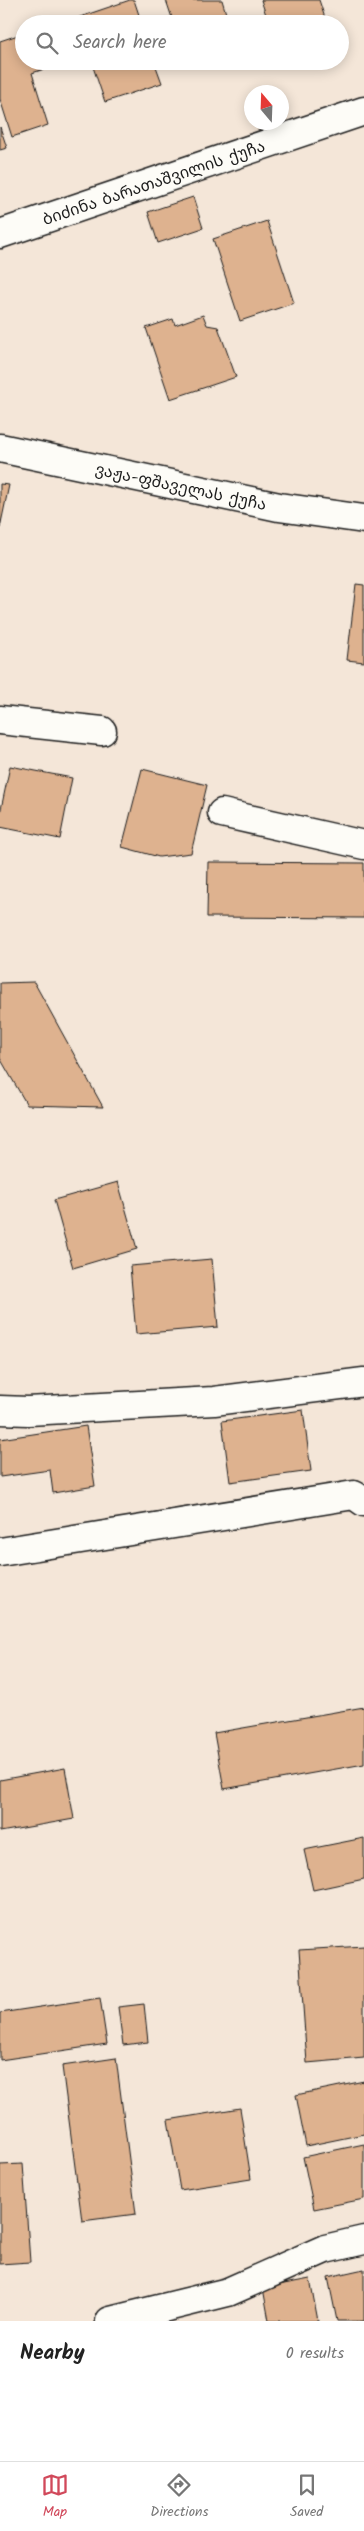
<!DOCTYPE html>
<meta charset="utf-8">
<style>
body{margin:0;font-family:Kalam,"Noto Sans Georgian",sans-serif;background:#f2f2f2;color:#222}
.compass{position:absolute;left:244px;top:85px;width:45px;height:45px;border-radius:50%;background:#fff;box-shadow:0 2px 12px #0003;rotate:341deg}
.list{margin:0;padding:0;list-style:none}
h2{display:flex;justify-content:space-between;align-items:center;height:65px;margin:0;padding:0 20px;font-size:21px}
h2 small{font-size:16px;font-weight:400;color:#767676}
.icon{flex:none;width:28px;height:28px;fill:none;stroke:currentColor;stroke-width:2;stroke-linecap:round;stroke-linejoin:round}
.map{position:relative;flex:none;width:364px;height:2321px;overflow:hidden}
.search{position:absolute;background:#fff;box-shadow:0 2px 12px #0003;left:15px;right:15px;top:15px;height:55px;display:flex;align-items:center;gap:12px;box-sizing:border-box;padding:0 18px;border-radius:28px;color:#767676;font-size:19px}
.sheet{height:140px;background:#fff}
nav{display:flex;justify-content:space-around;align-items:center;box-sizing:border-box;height:70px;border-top:1px solid #e0e0e0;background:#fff;font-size:14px;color:#767676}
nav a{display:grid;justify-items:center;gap:2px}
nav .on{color:#d1495b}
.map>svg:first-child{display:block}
</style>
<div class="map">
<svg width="364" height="2321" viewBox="0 0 364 2321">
<rect width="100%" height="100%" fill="#f4e6d8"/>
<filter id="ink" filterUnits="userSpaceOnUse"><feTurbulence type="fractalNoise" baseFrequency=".02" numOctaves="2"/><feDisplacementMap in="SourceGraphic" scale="10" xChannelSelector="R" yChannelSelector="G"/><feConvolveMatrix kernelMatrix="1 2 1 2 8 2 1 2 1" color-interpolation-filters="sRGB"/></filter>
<g filter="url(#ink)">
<!-- building -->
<path fill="#deb28f" stroke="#1c1c1c" d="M130,0H134L142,24H79L77,18Z
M166,0H222L229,24H174Z
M261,0H319L327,24H269Z
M24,33V61H69L32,73L48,125L12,137L0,99V41Z
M91,61H154L162,83L105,102Z
M186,61H202L187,66Z
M0,127L7,148L0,150Z
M193,197L203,228L158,243L148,212Z
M267,221L294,303L240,321L213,239Z
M203,315L207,325L218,327L236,377L170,399L146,328L173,319L175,325Z
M0,484L9,485L0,528Z
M356,584L364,585V662L347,660Z
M10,766L72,778L60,839L0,827V814Z
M142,769L207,785L191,853L159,857L122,847Z
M208,862L364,863V918L207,917Z
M34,982L103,1107L27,1105L0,1058V983Z
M118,1182L137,1249L73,1268L54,1200Z
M212,1259L218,1327L136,1334L130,1266Z
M303,1410L311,1471L230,1482L222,1421Z
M86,1426L95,1486L53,1493L50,1470L0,1477V1439Z
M364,1707V1764L224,1789L214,1733Z
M65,1768L74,1819L0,1832V1780Z
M364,1838V1879L313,1890L304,1850Z
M364,1946V2058L307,2063L299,1950Z
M100,1998L107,2044L0,2060V2013Z
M144,2004L148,2042L123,2045L118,2007Z
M116,2058L136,2214L82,2221L62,2066Z
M364,2081V2134L306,2146L296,2095Z
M240,2108L251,2179L180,2190L168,2120Z
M364,2144V2199L314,2209L303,2157Z
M23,2164L30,2262L0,2264V2165Z
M364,2269V2321H337L328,2277Z
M310,2279L318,2321H269L263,2288Z"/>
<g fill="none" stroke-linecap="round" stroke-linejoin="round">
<defs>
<g id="minor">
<path id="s1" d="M0,234L364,111"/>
<path id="s2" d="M0,448L279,507L364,519"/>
<path d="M0,720L102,731"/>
<path d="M222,813L364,845"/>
<path d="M0,1410L28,1411L214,1401L364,1382"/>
<path d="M0,1552L354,1495L364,1502"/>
<path d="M110,2321L228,2292L325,2249L364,2240"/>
</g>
</defs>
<!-- minor casing -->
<use href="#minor" stroke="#1c1c1c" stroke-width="31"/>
<!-- minor -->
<use href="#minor" stroke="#fdfcf7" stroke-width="28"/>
</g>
</g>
<g text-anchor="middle" stroke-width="4.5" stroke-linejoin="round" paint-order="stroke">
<!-- street labels -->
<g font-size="16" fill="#1c1c1c" stroke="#fdfcf7">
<text dy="6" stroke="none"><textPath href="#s1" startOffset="162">ბიძინა ბარათაშვილის ქუჩა</textPath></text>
<text dy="6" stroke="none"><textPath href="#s2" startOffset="185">ვაჟა-ფშაველას ქუჩა</textPath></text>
</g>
</g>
</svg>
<svg class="compass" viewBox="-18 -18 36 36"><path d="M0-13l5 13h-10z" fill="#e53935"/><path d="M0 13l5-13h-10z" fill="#767676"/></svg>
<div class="search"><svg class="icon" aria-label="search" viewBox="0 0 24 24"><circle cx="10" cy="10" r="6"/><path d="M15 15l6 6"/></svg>Search here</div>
</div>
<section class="sheet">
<h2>Nearby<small>0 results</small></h2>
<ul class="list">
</ul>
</section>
<nav>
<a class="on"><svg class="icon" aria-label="map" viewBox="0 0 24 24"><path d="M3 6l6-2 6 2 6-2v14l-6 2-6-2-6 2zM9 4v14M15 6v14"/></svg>Map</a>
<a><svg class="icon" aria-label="directions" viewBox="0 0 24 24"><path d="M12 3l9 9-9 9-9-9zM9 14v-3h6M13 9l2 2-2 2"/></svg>Directions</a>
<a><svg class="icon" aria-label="saved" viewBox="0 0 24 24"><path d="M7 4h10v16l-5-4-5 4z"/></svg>Saved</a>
</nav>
